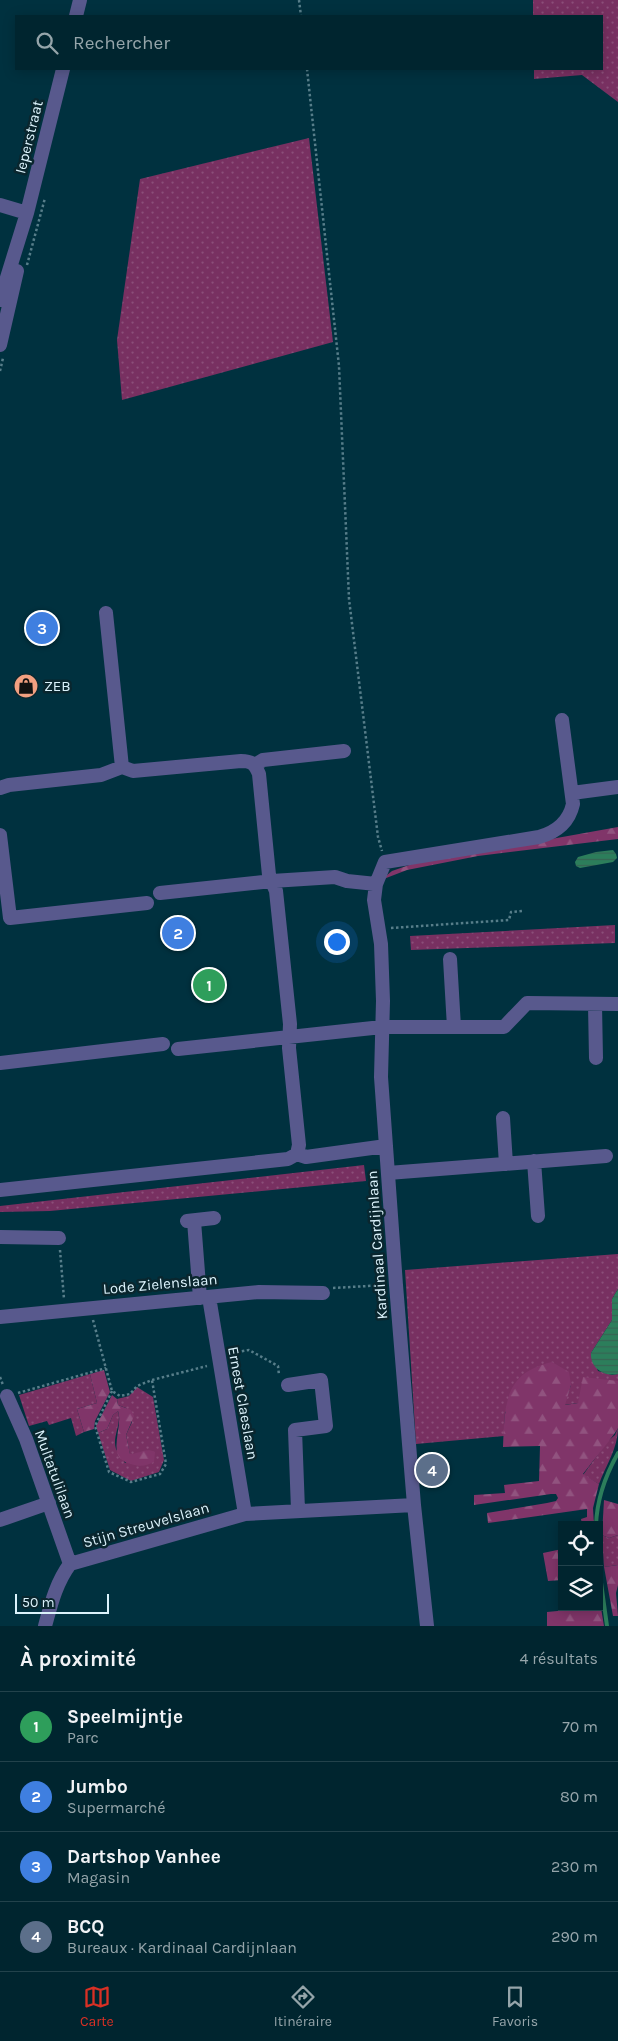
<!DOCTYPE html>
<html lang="fr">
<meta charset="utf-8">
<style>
body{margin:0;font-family:Karla,sans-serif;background:#0a2d37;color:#f1f3f6}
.controls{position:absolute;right:15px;bottom:15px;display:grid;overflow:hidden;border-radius:0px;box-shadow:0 2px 12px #0003}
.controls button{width:45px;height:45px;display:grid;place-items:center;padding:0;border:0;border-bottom:1px solid #22424b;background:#00252f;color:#f1f3f6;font:25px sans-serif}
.scale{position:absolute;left:15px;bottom:12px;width:94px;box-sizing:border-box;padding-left:5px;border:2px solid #dbf2fb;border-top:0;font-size:14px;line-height:18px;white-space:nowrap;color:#dbf2fb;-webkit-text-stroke:4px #0a262e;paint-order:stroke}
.you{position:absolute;left:336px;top:941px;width:18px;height:18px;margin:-12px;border:4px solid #fff;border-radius:50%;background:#1a73e8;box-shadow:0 0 0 8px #1a73e833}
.badge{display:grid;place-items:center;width:32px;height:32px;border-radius:50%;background:#d93025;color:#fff;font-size:16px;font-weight:700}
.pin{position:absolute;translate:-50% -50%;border:2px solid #fff;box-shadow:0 1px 5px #0006}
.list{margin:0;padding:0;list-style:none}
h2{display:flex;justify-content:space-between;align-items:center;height:65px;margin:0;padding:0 20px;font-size:21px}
h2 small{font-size:16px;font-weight:400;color:#95a5aa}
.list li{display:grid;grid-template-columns:32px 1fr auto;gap:15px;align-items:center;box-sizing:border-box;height:70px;padding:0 20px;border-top:1px solid #22424b}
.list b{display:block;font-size:19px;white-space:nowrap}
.list p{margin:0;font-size:16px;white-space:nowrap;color:#95a5aa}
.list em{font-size:16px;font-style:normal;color:#95a5aa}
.icon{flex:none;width:28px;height:28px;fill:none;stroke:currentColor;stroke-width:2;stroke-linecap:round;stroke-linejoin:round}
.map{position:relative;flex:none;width:618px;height:1626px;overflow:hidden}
.search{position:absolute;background:#00252f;box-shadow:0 2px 12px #0003;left:15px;right:15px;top:15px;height:55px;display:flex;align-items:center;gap:12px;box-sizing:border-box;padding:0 18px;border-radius:0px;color:#95a5aa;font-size:19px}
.sheet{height:345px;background:#00252f}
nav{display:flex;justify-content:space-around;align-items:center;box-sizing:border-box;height:70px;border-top:1px solid #22424b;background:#00252f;font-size:14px;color:#95a5aa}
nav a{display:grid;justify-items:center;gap:2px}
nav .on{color:#d93025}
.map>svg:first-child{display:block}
</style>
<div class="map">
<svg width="618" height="1626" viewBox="0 0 618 1626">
<defs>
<pattern id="grass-dots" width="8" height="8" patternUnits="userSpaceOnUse" patternTransform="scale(1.25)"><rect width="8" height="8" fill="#783061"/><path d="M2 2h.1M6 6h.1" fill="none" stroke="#8b4e79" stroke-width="1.8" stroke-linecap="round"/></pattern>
<pattern id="forest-firs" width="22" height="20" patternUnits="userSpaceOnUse" patternTransform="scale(1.25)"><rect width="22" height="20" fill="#803569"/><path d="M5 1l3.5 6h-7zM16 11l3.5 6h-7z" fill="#91537f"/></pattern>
<pattern id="water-rules" width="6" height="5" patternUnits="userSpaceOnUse" patternTransform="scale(1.25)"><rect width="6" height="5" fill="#2c7e5b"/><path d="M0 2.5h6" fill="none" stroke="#376453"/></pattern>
</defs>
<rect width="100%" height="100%" fill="#00313f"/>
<!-- grass -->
<path fill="url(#grass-dots)" d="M533,0H618V102L582,75L534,79V69H602V16H533Z
M309,138L333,342L122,400L117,340L140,179Z
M615,925V943L411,950L410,936Z
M364,1165L366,1181L50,1211L0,1212V1206Z
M618,1254V1289L612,1299V1320L591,1353L598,1371L612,1375L618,1374V1381H605L578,1403L564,1405L571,1385L505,1412L504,1436L416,1444L405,1270Z
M90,1374L97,1403L77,1409L84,1432L76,1436L71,1418L49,1425L47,1421L29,1426L19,1395Z
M137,1387L153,1397L164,1460L159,1472L131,1481L110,1470L98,1433L107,1429L113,1415L118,1411C122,1424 112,1436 116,1449C118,1453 123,1459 125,1463L144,1450L138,1454L130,1455L126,1435L132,1422L126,1408L118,1405L117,1399L129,1396Z
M618,1428C618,1448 606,1465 599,1484L583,1475L607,1442L615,1435Z
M602,1535L609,1538L618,1535V1565L604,1567Z"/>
<!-- forest -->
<path fill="url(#forest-firs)" d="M618,827V839L478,856L407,870L381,880L392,871L412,864Z
M552,1362L569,1372L571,1385L565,1405L578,1403L583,1377L618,1381C618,1395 618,1413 618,1428C617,1432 589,1466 583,1474L599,1484L593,1508L594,1525H582L581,1519L587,1517V1509L488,1523L487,1513L547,1503L556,1501L558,1498L556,1494H551L474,1505V1495L505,1493L504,1485L539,1481L540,1446L503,1447C505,1406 503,1373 552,1362Z
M104,1370L110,1392L95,1421L94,1429L84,1432L77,1409L97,1403L90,1374Z
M112,1395L117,1399L118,1405L131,1410L134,1416L126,1435L130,1454C139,1454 146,1447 155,1452L154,1462C146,1466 140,1467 131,1464C104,1458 124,1428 118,1411L113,1415L107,1429L98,1433L96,1426Z
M604,1500L618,1504V1535L609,1538L602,1535Z
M562,1549V1580L548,1581L543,1553Z
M618,1565V1585L616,1593L618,1616H613L604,1567Z
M599,1596L604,1626H547V1612L599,1607Z"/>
<!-- water -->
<path fill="url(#water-rules)" d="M613,850L616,854L617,858L613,862L580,868L576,866L575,862L578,857L596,852Z
M618,1289V1374C604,1377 590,1368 591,1353L612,1320V1299Z"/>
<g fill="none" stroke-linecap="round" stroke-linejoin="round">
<!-- stream -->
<path stroke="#2c7e5b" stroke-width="4" d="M596,1525C597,1498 605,1476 618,1453
M599,1568L607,1626"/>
<!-- path -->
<path stroke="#577e8a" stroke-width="2.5" stroke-dasharray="2.5 2.5" stroke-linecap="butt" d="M299,0L301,16
M307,69L339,366L349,599L378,837L382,851
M27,265L45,198
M0,371L3,358
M391,928L509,920L511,912L522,911
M60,1250L64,1299
M333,1288L385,1285
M93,1320L112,1391L120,1396L130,1394L137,1386L152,1380L207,1366
M232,1353L249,1350L278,1366L279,1375
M0,1377L3,1385
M112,1391L95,1426L109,1472L131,1482L160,1474L166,1464L152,1380
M18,1393L106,1368"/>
<!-- minor -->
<path stroke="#58598d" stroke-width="14" d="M76,16L80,0
M0,205L27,213
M0,300L27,213L63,69
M0,345L17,271
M106,613L122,767
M255,765L263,760L344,751
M0,788L9,785L101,775L122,767L133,771L241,761C252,761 255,764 259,774L269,875L276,891L290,1024L289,1048L299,1145L297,1154L288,1159L0,1190
M572,793L618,787
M0,835L10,918L147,903
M160,893L272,881L335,877L347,881L376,884
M450,959L454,1027
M595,1005L596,1058
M178,1049L382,1027H504L527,1003L618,1004
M0,1063L163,1044
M503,1118L506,1164
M297,1154L306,1157L386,1146
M534,1161L538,1216
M388,1173L606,1156
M187,1221L214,1218
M194,1221L200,1298
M0,1237L59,1238
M209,1297L245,1514
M0,1317L259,1292L323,1293
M288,1385L321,1380L326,1426L295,1430L298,1510
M7,1396L26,1439L70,1564
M0,1520L49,1503
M45,1626C51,1604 56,1583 70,1564L245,1514L414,1505
M427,1626L414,1505L396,1285L381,1077L383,1001L381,944L374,900L376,884L385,862L539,837C557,832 569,822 573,804L562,720"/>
</g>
<!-- icons -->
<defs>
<symbol id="shop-disc" viewBox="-11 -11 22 22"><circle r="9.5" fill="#f2a081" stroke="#0a262e"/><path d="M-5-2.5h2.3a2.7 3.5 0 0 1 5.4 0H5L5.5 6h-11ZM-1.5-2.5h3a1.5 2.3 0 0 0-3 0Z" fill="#111"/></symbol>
</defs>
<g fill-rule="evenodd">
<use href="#shop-disc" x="12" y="672" width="28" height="28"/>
</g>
<g text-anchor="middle" stroke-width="5" stroke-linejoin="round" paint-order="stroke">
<!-- street labels -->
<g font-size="15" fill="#dbf2fb" stroke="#0a262e">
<text transform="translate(29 137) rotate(-76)" y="5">Ieperstraat</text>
<text transform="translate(377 1245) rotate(-94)" y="5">Kardinaal Cardijnlaan</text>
<text transform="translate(160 1284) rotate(-5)" y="5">Lode Zielenslaan</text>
<text transform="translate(243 1403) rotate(80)" y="5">Ernest Claeslaan</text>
<text transform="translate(55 1474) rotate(70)" y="5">Multatulilaan</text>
<text transform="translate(146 1525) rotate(-16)" y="5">Stijn Streuvelslaan</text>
</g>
<!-- poi labels -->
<g font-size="15" fill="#dbf2fb" stroke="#0a262e" text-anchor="start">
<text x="44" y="691">ZEB</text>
</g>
</g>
</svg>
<div class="controls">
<button><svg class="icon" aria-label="locate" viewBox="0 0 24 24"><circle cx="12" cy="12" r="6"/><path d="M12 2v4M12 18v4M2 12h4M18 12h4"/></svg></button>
<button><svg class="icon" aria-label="layers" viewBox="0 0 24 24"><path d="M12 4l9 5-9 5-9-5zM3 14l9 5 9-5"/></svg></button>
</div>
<div class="scale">50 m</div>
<div class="you"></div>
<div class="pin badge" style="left:209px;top:985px;background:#2e9e5b">1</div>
<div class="pin badge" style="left:178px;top:933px;background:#3f7fe0">2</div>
<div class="pin badge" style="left:42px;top:628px;background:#3f7fe0">3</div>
<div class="pin badge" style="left:432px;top:1470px;background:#5c6f8a">4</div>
<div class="search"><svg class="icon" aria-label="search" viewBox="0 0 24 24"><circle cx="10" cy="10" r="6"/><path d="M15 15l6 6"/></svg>Rechercher</div>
</div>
<section class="sheet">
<h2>À proximité<small>4 résultats</small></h2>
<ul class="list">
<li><span class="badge" style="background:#2e9e5b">1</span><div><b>Speelmijntje</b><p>Parc</p></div><em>70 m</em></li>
<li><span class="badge" style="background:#3f7fe0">2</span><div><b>Jumbo</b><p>Supermarché</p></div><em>80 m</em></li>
<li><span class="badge" style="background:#3f7fe0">3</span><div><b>Dartshop Vanhee</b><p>Magasin</p></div><em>230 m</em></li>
<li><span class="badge" style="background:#5c6f8a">4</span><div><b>BCQ</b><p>Bureaux · Kardinaal Cardijnlaan</p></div><em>290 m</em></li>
</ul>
</section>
<nav>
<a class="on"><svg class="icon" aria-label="map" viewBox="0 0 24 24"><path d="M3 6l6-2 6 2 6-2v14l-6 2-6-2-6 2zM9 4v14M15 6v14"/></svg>Carte</a>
<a><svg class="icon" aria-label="directions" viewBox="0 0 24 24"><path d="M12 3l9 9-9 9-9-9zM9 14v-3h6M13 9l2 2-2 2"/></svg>Itinéraire</a>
<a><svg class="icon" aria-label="saved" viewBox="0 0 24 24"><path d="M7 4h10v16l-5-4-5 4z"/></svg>Favoris</a>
</nav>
